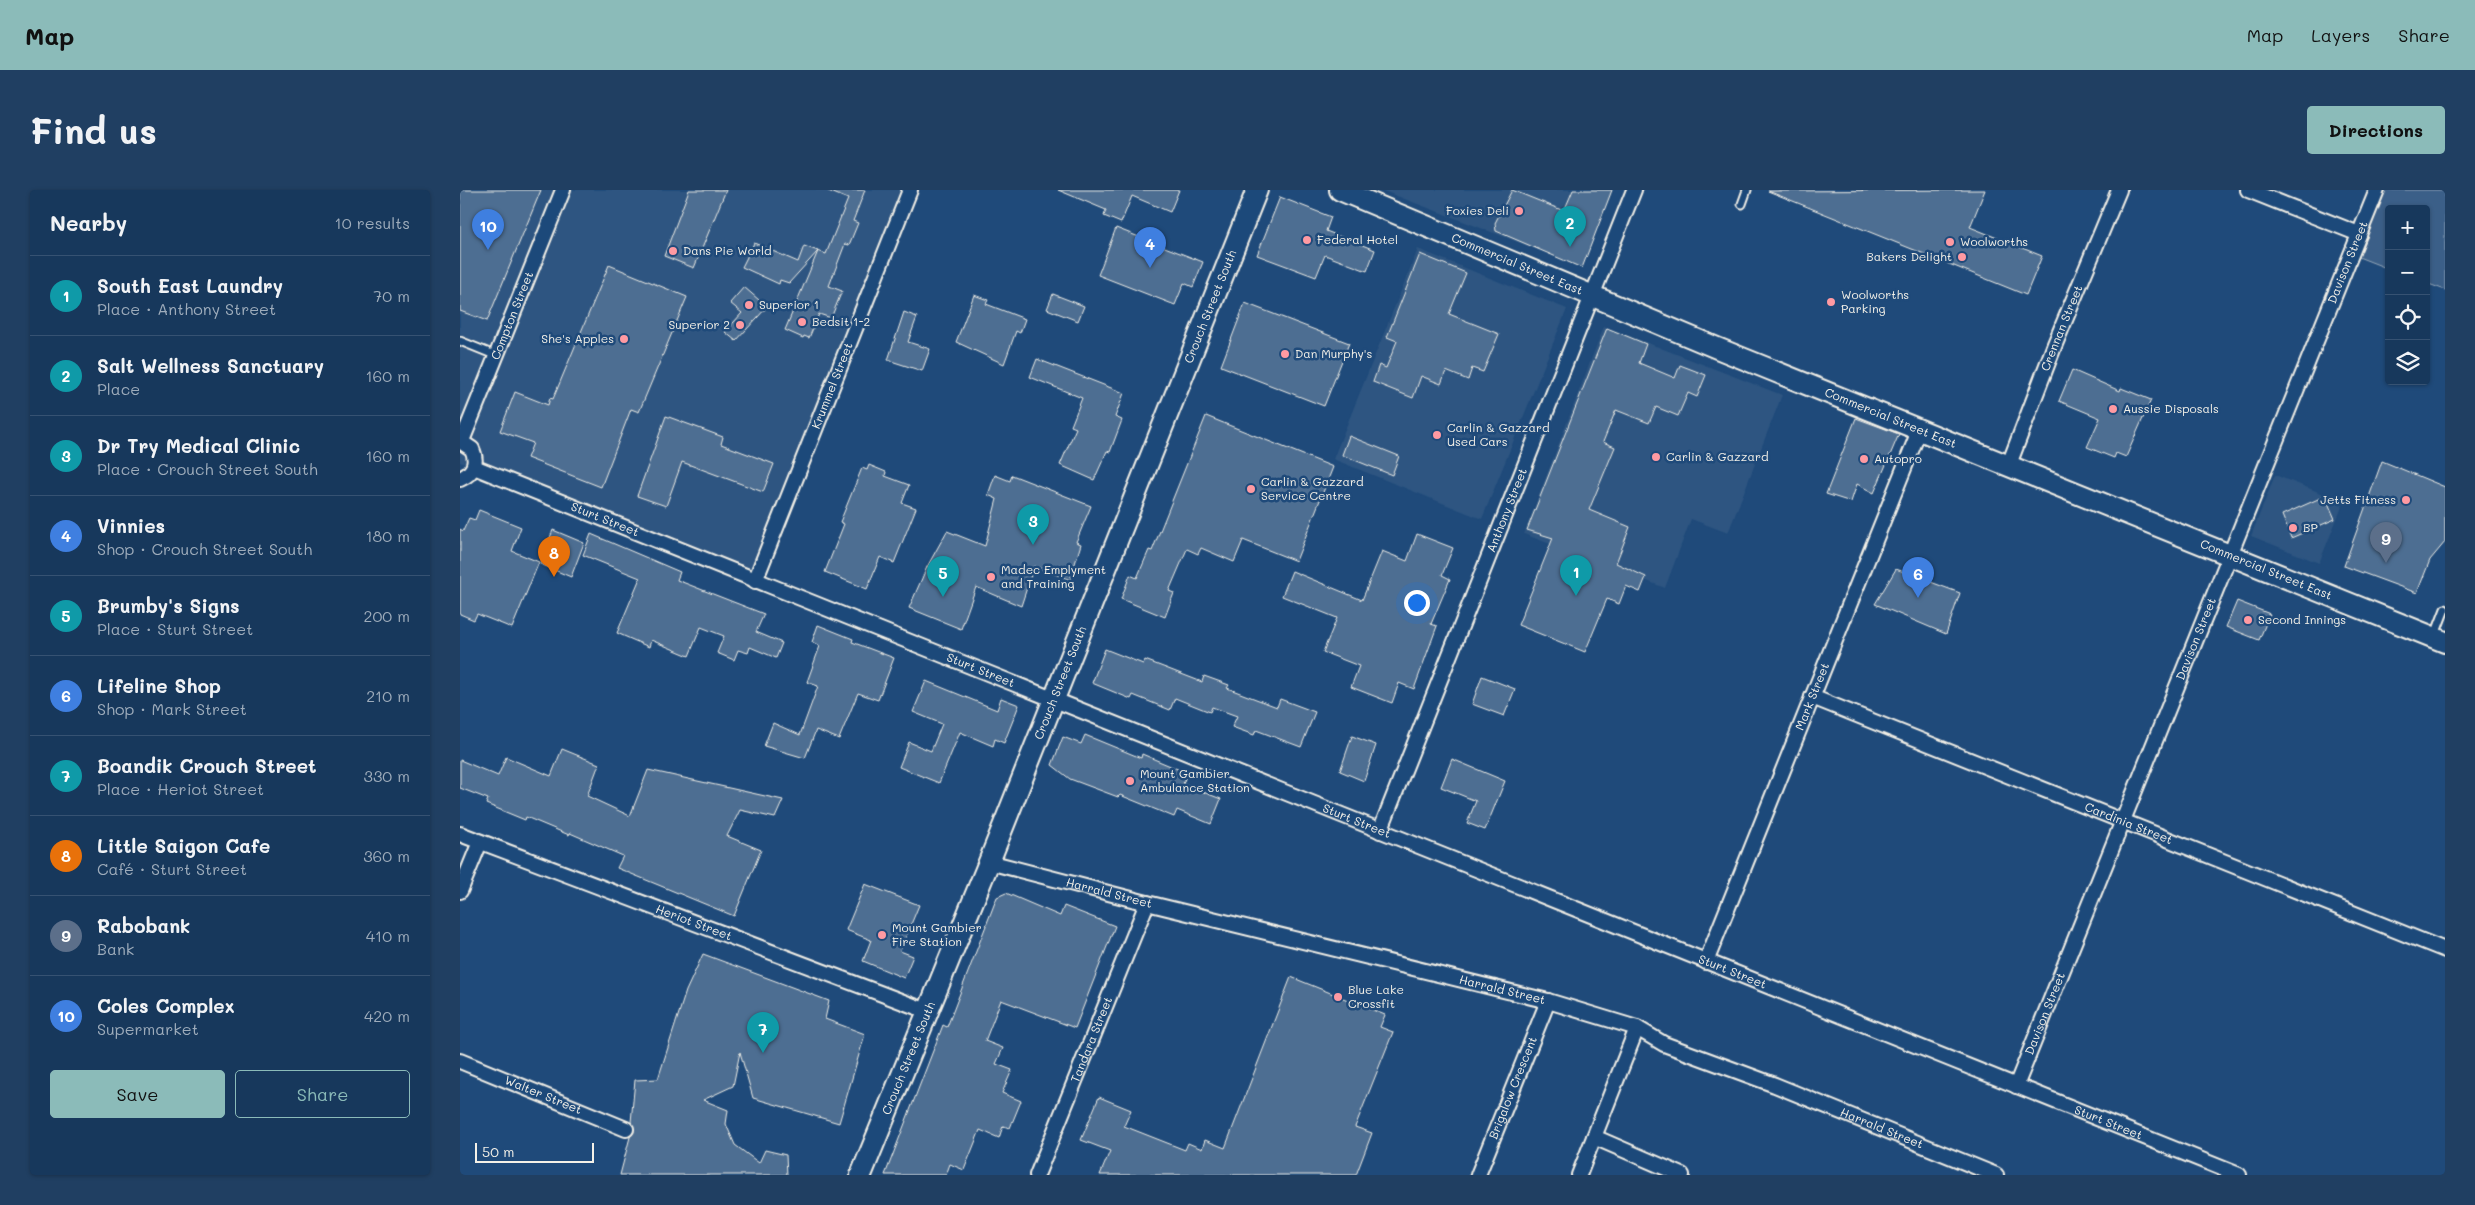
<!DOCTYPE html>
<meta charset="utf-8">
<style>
body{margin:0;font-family:Mali,sans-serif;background:#203f62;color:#f1f3f6}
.controls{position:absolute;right:15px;top:15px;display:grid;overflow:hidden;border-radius:5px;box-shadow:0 1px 4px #0004}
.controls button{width:45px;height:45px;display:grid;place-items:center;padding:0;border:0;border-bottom:1px solid #365272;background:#17385c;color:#f1f3f6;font:25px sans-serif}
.scale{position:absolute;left:15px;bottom:12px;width:119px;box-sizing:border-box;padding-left:5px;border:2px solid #f4f1e8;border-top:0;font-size:14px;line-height:18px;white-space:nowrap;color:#f4f1e8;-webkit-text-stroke:4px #1f4a7a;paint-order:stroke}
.you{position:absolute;left:956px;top:412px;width:18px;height:18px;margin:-12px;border:4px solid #fff;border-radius:50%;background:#1a73e8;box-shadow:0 0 0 8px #1a73e833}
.badge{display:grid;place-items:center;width:32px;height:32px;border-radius:50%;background:#8bbbb9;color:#fff;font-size:16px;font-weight:700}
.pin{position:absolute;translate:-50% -41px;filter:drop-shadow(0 1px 2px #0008)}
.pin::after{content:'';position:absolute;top:26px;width:18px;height:15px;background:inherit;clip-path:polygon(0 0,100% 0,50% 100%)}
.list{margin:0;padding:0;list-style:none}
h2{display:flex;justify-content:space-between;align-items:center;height:65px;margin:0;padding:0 20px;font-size:21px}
h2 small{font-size:16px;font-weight:400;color:#9eacbb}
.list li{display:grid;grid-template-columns:32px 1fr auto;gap:15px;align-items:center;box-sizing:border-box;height:80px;padding:0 20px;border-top:1px solid #365272}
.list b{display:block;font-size:19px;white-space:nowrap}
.list p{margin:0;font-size:16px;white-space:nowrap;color:#9eacbb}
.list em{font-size:16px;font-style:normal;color:#9eacbb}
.actions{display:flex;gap:10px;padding:15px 20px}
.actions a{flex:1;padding:11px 0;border:1px solid #8bbbb9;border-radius:5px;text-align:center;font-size:18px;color:#8bbbb9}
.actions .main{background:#8bbbb9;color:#111}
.icon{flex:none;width:28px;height:28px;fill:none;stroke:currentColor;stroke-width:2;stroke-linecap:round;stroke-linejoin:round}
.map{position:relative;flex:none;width:1985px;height:985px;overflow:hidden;border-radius:5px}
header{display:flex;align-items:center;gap:30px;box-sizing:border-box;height:70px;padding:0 25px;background:#8bbbb9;color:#111}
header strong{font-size:24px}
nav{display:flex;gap:28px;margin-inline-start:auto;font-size:18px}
.intro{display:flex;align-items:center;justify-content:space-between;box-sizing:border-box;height:120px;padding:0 30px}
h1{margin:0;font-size:35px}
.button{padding:12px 22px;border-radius:5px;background:#8bbbb9;color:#111;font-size:18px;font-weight:700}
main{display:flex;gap:30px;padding:0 30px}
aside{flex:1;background:#17385c;border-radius:5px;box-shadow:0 1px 4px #0004}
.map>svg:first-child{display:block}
</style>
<header>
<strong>Map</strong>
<nav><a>Map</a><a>Layers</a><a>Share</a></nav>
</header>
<div class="intro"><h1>Find us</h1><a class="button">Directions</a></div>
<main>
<aside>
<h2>Nearby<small>10 results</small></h2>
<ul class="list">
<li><span class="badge" style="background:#0f9aa8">1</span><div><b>South East Laundry</b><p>Place · Anthony Street</p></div><em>70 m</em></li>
<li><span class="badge" style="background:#0f9aa8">2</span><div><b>Salt Wellness Sanctuary</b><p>Place</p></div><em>160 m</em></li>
<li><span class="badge" style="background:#0f9aa8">3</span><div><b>Dr Try Medical Clinic</b><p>Place · Crouch Street South</p></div><em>160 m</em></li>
<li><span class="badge" style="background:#3f7fe0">4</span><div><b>Vinnies</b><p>Shop · Crouch Street South</p></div><em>180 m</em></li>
<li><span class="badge" style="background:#0f9aa8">5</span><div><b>Brumby's Signs</b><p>Place · Sturt Street</p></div><em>200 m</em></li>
<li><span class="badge" style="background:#3f7fe0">6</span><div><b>Lifeline Shop</b><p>Shop · Mark Street</p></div><em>210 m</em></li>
<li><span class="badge" style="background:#0f9aa8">7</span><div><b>Boandik Crouch Street</b><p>Place · Heriot Street</p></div><em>330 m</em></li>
<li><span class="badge" style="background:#e8710a">8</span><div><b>Little Saigon Cafe</b><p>Café · Sturt Street</p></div><em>360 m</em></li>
<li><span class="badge" style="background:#5c6f8a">9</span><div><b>Rabobank</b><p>Bank</p></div><em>410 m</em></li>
<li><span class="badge" style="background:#3f7fe0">10</span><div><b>Coles Complex</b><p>Supermarket</p></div><em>420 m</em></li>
</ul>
<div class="actions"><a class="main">Save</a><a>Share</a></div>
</aside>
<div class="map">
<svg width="1985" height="985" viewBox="0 0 1985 985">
<rect width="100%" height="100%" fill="#1f4a7a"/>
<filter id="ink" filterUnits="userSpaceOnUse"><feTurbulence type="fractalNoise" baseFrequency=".02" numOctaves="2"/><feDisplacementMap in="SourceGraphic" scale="10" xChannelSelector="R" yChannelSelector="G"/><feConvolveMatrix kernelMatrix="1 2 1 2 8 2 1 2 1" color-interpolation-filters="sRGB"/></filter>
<g filter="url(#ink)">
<!-- built -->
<path fill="#2d5581" d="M0,0H450L295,391L0,272Z
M921,0H1153L1123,77Z
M958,59L1107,119L1022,329L873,269Z
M1144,136L1322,205L1268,343L1231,329L1205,398L1064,344Z
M1815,285L1884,312L1859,373L1791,346Z"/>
<!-- green -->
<path fill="#3a5f88" stroke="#97a8b8" d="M1922,0H1985V100L1966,93V19H1929V79L1896,66Z"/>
<!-- building -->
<path fill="#4d6e92" stroke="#f4f1e8" d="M0,0H81L27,131L0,121Z
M229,0H266L234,78L204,66Z
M366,0H405L393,31L398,33L389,55L385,54L369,96L382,101L371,128L359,124L349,148L344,146L343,148L325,140L358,61L366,64L388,9Z
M598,0H719L710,22L672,6L661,33L644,26L646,20Z
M1052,0L1104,21L1113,0H1152L1122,78L1036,41L1035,33Z
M1525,0L1510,37L1582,66L1566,105L1308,1Z
M820,7L871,27L866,41L915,60L907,81L865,65L856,87L797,65Z
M656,38L743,72L733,97L724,93L715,115L638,85Z
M294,53L338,72L344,56L358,61L329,93L320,90L319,94L282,77Z
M960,64L1006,83L989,124L1039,144L1023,182L1012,178L1008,190L986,181L981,194L961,186L953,208L913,192L919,175L926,178L937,151L927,147Z
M149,75L227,107L179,222L171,219L141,297L67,268L73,253L40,241L55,202L88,215L90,208L93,209Z
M284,97L307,117L276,151L265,142L282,123L270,113Z
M593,104L624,116L618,131L587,119Z
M514,105L528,110L526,114L565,129L560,143L556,141L544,174L496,152Z
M785,113L889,153L864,216L761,176Z
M444,122L457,127L448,152L470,159L462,181L428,170Z
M1147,138L1186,154L1179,173L1215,188L1220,175L1246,185L1237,207L1228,203L1218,226L1196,217L1189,233L1156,220L1143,252L1155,257L1129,320L1170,337L1156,373L1186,387L1180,402L1166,396L1159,414L1147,409L1125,462L1058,435L1093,348L1067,340Z
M577,169L664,203L655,227L662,230L650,262L647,261L634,290L600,275L616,238L611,236L622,208L570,187Z
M1612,180L1660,201L1661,198L1691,210L1666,267L1656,263L1654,268L1627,257L1640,228L1599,211Z
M206,226L263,247L261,254L314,274L303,302L222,272L206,316L177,306Z
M746,226L873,277L836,371L783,350L774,372L741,358L738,364L727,359L709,401L714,403L705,427L661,409L670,385L677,388L689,360L692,361Z
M1396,228L1439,244L1414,303L1397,294L1391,312L1366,304Z
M889,246L939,266L932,285L882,265Z
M1922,271L1985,297V352L1970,370L1957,403L1884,376Z
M409,275L426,282L425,286L449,295L442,313L456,318L434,373L420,367L407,399L365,382L384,334L380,332L402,278L407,280Z
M535,285L550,291L552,285L631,316L616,352L621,354L610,390L574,376L561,416L516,397L501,439L449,418L467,377L487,341L525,356L537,309L528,305Z
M1865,306L1875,329L1831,348L1822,325Z
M19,320L61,337L52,361L79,372L52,438L17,424L14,430L0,424V339L3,341L9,328L15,330Z
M93,340L124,353L111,387L80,374Z
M131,344L220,382L217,390L304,424L296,442L322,453L316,468L290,457L288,463L278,460L274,470L257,463L264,446L241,437L229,466L191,450L189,457L157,443L180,388L123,365Z
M957,344L993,358L982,385L990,389L971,434L977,436L954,499L939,493L932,513L891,497L899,476L863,462L877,428L822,406L832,381L902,410L922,361L947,371Z
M1436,379L1500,403L1486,444L1415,414Z
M1777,411L1810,424L1799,450L1766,437Z
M358,435L393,449L392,452L434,468L418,510L398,503L379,549L356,540L345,568L304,556L313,533L340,545L358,496L347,492L360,456L352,452Z
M645,459L683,474L685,470L742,492L744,486L769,495L767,498L817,517L820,509L855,522L841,557L796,540L794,545L772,537L777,526L752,517L750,522L715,508L710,520L673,505L671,509L632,493Z
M1022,486L1055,499L1044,526L1012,514Z
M466,491L537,520L541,508L559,515L544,553L535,549L533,556L500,542L479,593L439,577L449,552L471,561L482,534L453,522Z
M625,545L681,568L682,564L727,583L723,594L761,609L751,634L717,620L714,627L660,605L658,607L610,589L592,575L603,547L621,554Z
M892,546L916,555L904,591L880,581Z
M102,559L139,574L127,606L170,626L188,580L323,610L315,628L280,620L267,646L301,660L274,726L157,678L163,666L110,643L109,645L66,627L65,630L26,614L28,609L0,598V570L38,586L46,567L91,586Z
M992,569L1045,591L1025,640L1007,633L1016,611L981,597Z
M405,694L459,715L440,761L453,766L444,788L403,771L411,750L386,740Z
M546,703L600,726L604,716L655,736L615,838L541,810L525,851L543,858L536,874L552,880L542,903L561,911L550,938L543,936L539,948L520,940L504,980L490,974L486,985H425L483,835L487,837L537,707Z
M243,764L369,811L365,829L405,844L379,933L293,908L280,862L273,896L243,910L268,920L266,934L275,955L299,973L305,960L326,965L327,985H160L170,947L174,942L171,932L175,890L198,889L226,801Z
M831,787L925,825L920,837L933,842L895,937L912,943L896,985H640L650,961L621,950L639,907L671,920L664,936L725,960L728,953L742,959L745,950L765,958Z"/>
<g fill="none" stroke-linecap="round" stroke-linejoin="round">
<defs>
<path id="lane" d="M1282,14L1287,0
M0,151L37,166
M1975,445L1985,419"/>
<g id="street">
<path d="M1788,0L1899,44"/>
<path d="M0,251L12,259C18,272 14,283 0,289"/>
<path id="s1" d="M2,251L103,0"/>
<path id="s2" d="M14,277L1779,985"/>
<path id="s3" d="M1548,277L1595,154L1659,0"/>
<path id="s4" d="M295,391L450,0"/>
<path id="s5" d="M1352,507L1985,760"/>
<path id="s6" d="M920,641L1174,0"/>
<path id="s7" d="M0,644L467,821"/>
<path id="s8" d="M529,672L687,713L1088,811L1177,838L1204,854L1315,895L1536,985"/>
<path d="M0,701L20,652"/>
<path id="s9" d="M1246,772L1459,241"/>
<path id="s10" d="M0,871L166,939"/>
<path id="s11" d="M1556,896L1917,0"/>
<path d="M1134,947L1222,985"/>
<path id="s12" d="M577,985L687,713"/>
<path id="s13" d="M1018,985L1088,811"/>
<path d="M1119,985L1177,838"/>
</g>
<g id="secondary">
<path id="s14" d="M880,0L1257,158L1985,452"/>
<path id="s15" d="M401,985L529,672L797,0"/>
</g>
</defs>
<!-- lane casing -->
<use href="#lane" stroke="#f4f1e8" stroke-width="11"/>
<!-- street casing -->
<use href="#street" stroke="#f4f1e8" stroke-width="18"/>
<!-- secondary casing -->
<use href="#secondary" stroke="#f4f1e8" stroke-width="24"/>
<!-- lane -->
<use href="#lane" stroke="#1f4a7a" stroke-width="7"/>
<!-- street -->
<use href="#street" stroke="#1f4a7a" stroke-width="14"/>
<!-- secondary -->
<use href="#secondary" stroke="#1f4a7a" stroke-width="20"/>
</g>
</g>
<!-- markers -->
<g fill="#ff9aa2" stroke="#1f4a7a" stroke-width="2">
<circle cx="1059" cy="21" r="5"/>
<circle cx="847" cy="50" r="5"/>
<circle cx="1490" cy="52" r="5"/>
<circle cx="213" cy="61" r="5"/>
<circle cx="1502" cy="67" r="5"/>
<circle cx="1371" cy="112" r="5"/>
<circle cx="289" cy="115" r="5"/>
<circle cx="342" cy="132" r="5"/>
<circle cx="280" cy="135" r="5"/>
<circle cx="164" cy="149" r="5"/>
<circle cx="825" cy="164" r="5"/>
<circle cx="1653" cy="219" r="5"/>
<circle cx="977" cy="245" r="5"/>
<circle cx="1196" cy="267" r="5"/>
<circle cx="1404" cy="269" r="5"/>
<circle cx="791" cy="299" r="5"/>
<circle cx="1946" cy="310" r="5"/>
<circle cx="1833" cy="338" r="5"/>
<circle cx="531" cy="387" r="5"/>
<circle cx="1788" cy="430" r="5"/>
<circle cx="670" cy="591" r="5"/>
<circle cx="422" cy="745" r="5"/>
<circle cx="878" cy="807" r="5"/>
</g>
<g text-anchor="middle" stroke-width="5" stroke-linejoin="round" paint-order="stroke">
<!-- poi labels -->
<g font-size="12" fill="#f4f1e8" stroke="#1f4a7a" text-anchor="start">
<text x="1049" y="25" text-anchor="end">Foxies Deli</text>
<text x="857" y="54">Federal Hotel</text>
<text x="1500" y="56">Woolworths</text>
<text x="223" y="65">Dans Pie World</text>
<text x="1492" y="71" text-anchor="end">Bakers Delight</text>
<text x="1381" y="109">Woolworths<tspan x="1381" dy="14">Parking</tspan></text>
<text x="299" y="119">Superior 1</text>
<text x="352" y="136">Bedsit 1-2</text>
<text x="270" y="139" text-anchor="end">Superior 2</text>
<text x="154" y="153" text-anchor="end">She's Apples</text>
<text x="835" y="168">Dan Murphy's</text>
<text x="1663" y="223">Aussie Disposals</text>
<text x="987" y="242">Carlin &amp; Gazzard<tspan x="987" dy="14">Used Cars</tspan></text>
<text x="1206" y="271">Carlin &amp; Gazzard</text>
<text x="1414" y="273">Autopro</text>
<text x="801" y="296">Carlin &amp; Gazzard<tspan x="801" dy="14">Service Centre</tspan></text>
<text x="1936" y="314" text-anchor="end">Jetts Fitness</text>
<text x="1843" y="342">BP</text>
<text x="541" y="384">Madec Emplyment<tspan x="541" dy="14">and Training</tspan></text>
<text x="1798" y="434">Second Innings</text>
<text x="680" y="588">Mount Gambier<tspan x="680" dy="14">Ambulance Station</tspan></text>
<text x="432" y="742">Mount Gambier<tspan x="432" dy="14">Fire Station</tspan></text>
<text x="888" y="804">Blue Lake<tspan x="888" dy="14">Crossfit</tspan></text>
</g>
<!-- street labels -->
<g font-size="12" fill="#f4f1e8" stroke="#1f4a7a">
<text dy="4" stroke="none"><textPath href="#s11" startOffset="888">Davison Street</textPath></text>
<text dy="4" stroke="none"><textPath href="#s14" startOffset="192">Commercial Street East</textPath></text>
<text dy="4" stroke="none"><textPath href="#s15" startOffset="936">Crouch Street South</textPath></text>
<text dy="4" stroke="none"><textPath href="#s1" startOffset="135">Compton Street</textPath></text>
<text dy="4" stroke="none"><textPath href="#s3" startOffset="149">Crennan Street</textPath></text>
<text dy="4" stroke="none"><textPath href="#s4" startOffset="210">Krummel Street</textPath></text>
<text dy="4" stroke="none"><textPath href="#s14" startOffset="596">Commercial Street East</textPath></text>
<text dy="4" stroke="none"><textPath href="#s6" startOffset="345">Anthony Street</textPath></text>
<text dy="4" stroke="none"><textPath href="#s2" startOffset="141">Sturt Street</textPath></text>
<text dy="4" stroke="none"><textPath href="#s14" startOffset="1001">Commercial Street East</textPath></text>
<text dy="4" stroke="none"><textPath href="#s11" startOffset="482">Davison Street</textPath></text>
<text dy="4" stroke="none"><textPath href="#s2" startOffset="546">Sturt Street</textPath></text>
<text dy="4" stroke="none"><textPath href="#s15" startOffset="531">Crouch Street South</textPath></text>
<text dy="4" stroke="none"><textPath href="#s9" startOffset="286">Mark Street</textPath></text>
<text dy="4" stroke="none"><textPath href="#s2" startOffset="951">Sturt Street</textPath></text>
<text dy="4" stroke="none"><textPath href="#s5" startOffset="341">Cardinia Street</textPath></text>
<text dy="4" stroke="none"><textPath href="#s8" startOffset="124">Harrald Street</textPath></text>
<text dy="4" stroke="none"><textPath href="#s7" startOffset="250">Heriot Street</textPath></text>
<text dy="4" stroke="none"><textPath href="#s2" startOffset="1356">Sturt Street</textPath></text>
<text dy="4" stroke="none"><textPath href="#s8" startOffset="529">Harrald Street</textPath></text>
<text dy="4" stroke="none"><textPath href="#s11" startOffset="78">Davison Street</textPath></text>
<text dy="4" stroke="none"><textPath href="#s12" startOffset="146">Tandara Street</textPath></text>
<text dy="4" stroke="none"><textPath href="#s15" startOffset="126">Crouch Street South</textPath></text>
<text dy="4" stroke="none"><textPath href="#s13" startOffset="94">Brigalow Crescent</textPath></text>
<text dy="4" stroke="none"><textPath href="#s10" startOffset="90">Walter Street</textPath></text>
<text dy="4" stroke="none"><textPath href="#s2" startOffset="1761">Sturt Street</textPath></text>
<text dy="4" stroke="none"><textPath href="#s8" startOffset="934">Harrald Street</textPath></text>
</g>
</g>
</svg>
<div class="controls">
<button>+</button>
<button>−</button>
<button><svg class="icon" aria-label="locate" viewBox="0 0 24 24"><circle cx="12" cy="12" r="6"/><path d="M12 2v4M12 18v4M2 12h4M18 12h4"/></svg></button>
<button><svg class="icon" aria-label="layers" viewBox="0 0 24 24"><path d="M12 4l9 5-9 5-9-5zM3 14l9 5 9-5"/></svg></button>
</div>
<div class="scale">50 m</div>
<div class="you"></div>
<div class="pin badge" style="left:1116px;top:406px;background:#0f9aa8">1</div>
<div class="pin badge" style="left:1110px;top:57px;background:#0f9aa8">2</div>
<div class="pin badge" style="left:573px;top:355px;background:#0f9aa8">3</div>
<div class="pin badge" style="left:690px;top:78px;background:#3f7fe0">4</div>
<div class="pin badge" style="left:483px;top:407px;background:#0f9aa8">5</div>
<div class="pin badge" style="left:1458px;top:408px;background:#3f7fe0">6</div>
<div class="pin badge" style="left:303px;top:863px;background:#0f9aa8">7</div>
<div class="pin badge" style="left:94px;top:387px;background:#e8710a">8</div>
<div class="pin badge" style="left:1926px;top:373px;background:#5c6f8a">9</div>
<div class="pin badge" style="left:28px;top:60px;background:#3f7fe0">10</div>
</div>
</main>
